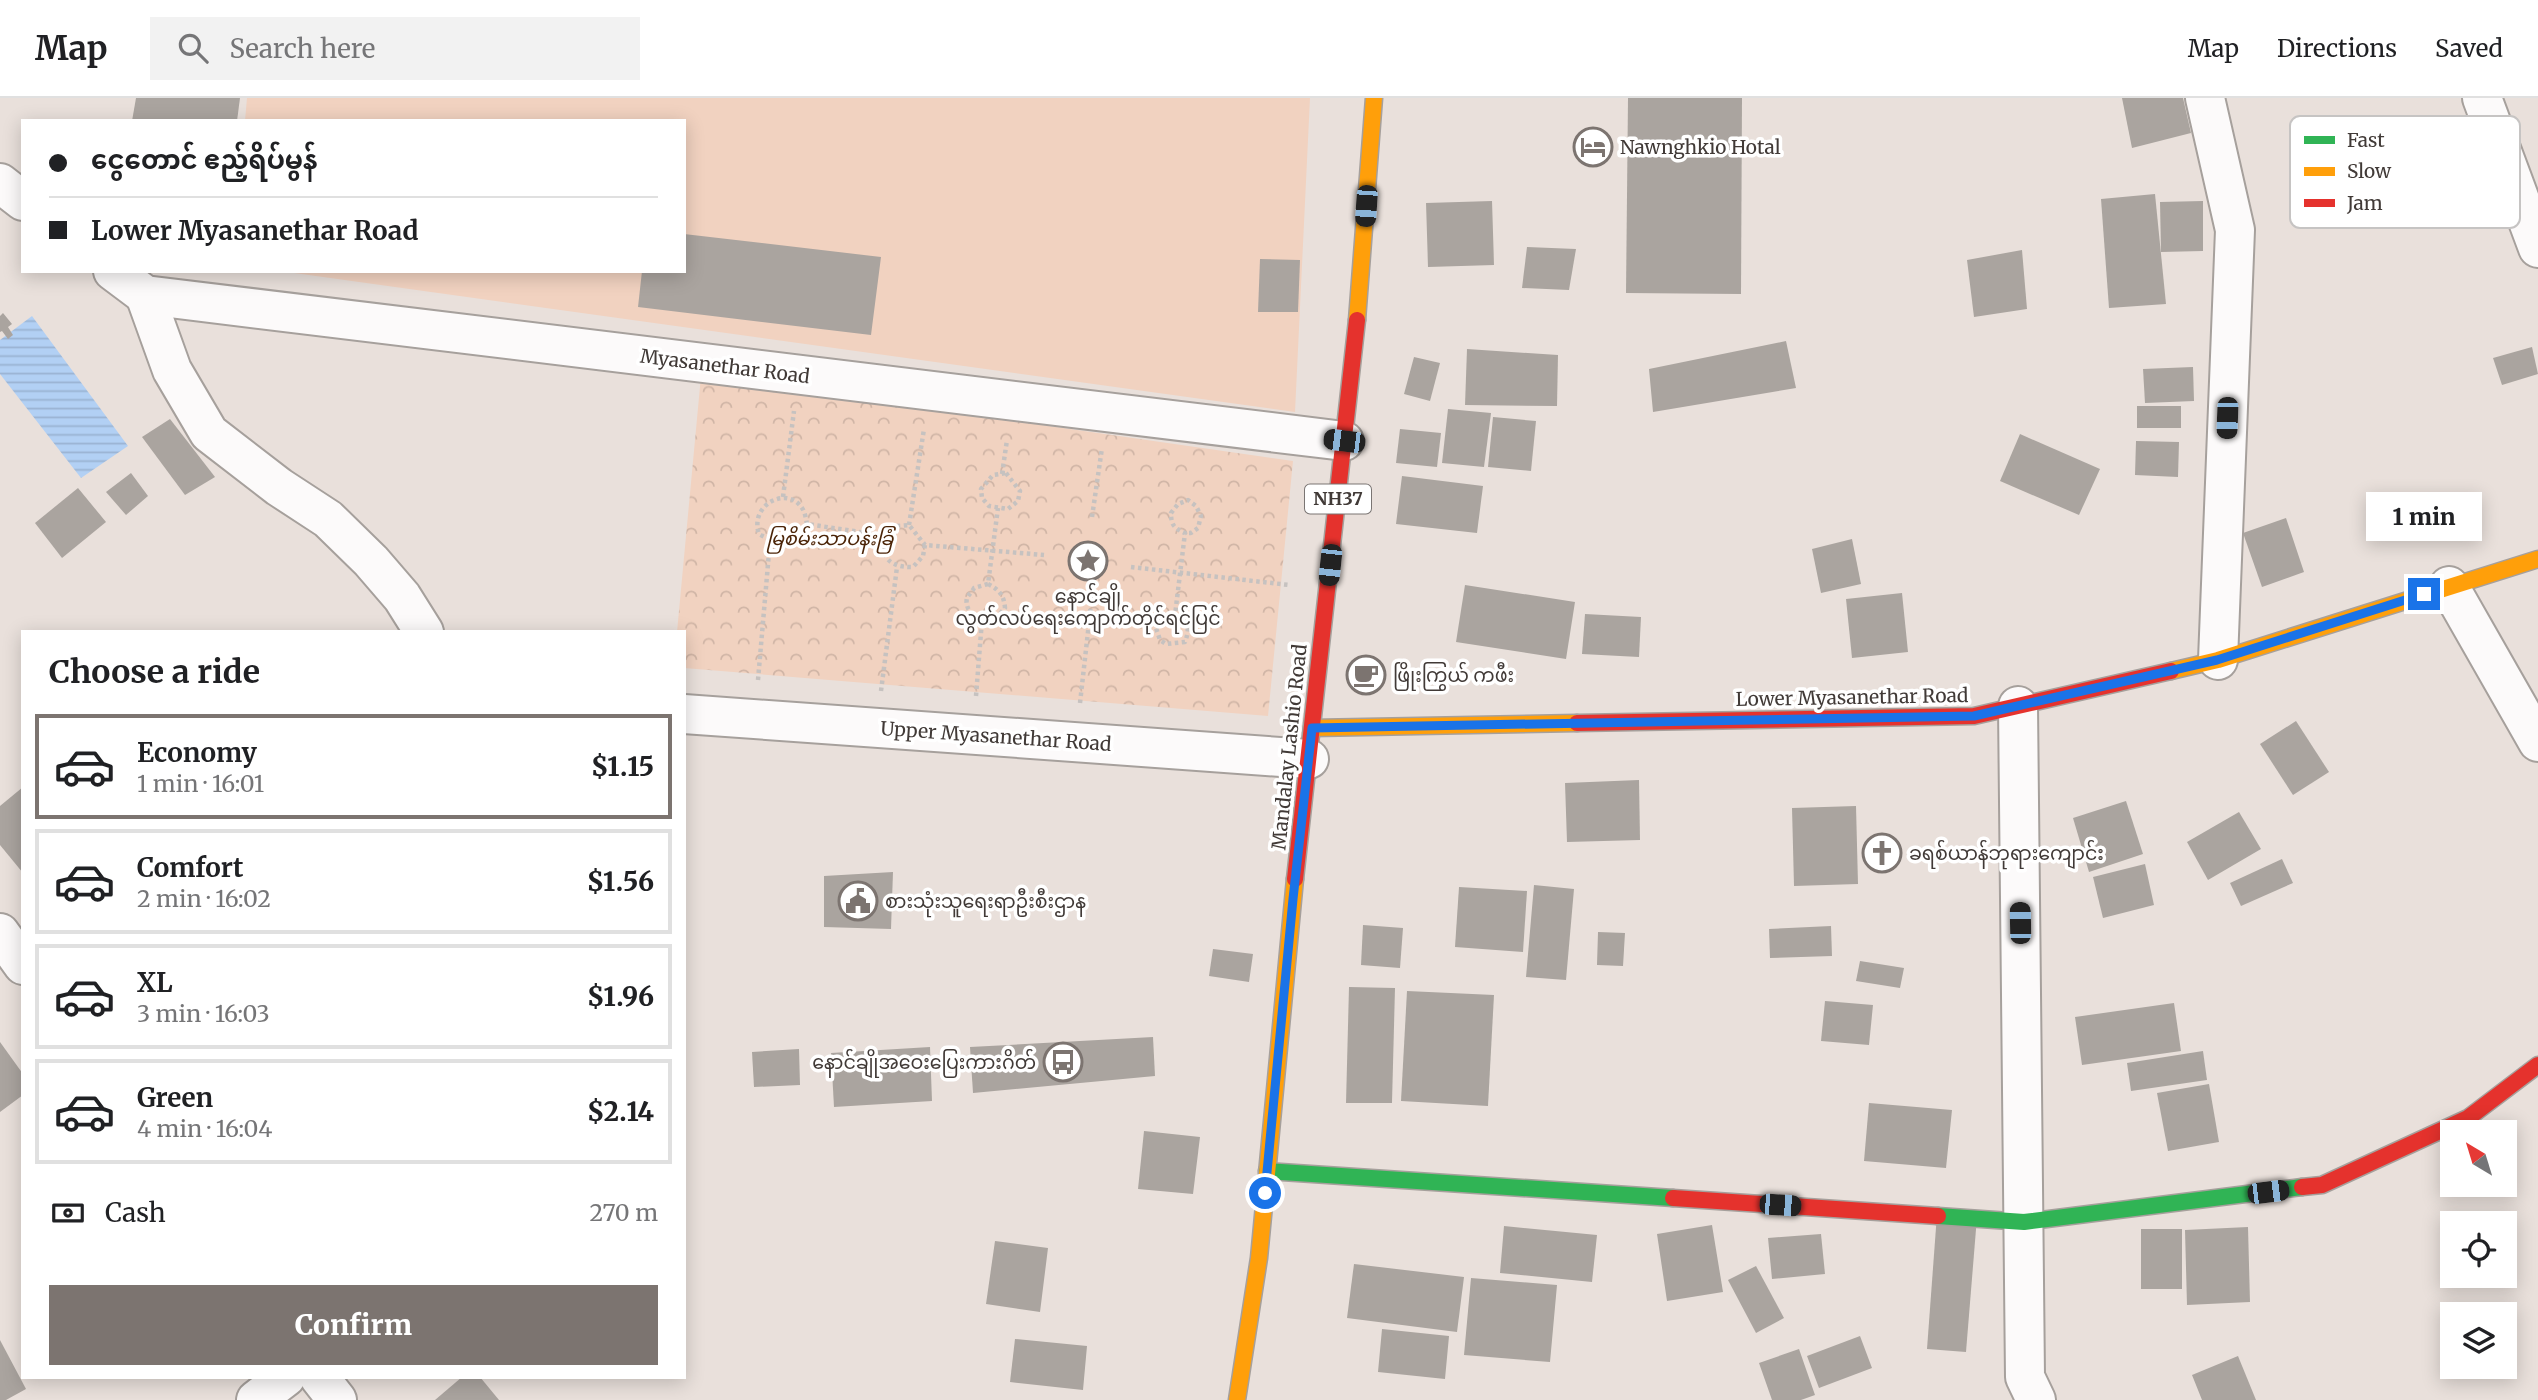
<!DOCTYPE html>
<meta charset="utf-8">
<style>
:root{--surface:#fff;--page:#f2f2f2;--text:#202124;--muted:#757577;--line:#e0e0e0;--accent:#7c7470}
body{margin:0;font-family:Merriweather,"Noto Sans Myanmar",serif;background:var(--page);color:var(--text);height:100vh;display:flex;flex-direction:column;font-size:26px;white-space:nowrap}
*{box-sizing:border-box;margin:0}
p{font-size:23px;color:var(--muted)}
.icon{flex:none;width:38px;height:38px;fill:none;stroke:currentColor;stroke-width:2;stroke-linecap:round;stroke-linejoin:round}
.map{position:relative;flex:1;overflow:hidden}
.drawer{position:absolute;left:21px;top:532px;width:665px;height:749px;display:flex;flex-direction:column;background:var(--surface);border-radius:0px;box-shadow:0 4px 18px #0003}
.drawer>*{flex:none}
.hud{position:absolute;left:21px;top:21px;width:665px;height:154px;border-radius:0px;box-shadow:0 4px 18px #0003;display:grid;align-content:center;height:154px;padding:0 28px;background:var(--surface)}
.needle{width:46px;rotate:322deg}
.buttons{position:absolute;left:2440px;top:1022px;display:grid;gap:14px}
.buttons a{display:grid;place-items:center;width:77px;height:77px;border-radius:0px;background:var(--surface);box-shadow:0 4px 18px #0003;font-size:35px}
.end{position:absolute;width:32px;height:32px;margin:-16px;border:9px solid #1a73e8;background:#fff;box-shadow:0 0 0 4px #fff}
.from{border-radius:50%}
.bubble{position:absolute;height:49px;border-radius:0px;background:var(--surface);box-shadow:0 4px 18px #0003;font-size:23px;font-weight:800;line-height:49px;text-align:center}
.car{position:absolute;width:21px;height:42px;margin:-21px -10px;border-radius:9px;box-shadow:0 0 5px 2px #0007;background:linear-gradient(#222 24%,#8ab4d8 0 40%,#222 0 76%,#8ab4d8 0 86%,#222 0)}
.hud b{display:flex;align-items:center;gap:24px;height:66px;font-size:26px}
.hud b+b{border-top:2px solid var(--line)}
.hud i{width:18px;height:18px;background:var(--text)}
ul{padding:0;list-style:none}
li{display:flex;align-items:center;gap:21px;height:105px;margin:0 14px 10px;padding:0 14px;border:4px solid var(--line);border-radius:0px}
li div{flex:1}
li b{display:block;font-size:26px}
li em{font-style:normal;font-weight:800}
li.selected{border-color:var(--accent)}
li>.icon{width:63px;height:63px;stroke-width:1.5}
h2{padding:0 28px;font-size:32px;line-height:84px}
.pay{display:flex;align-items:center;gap:18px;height:77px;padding:0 28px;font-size:26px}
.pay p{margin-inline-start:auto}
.action{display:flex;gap:14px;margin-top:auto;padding:14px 28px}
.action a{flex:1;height:80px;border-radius:0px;background:var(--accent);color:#fff;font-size:28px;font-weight:800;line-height:80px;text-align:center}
header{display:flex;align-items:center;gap:42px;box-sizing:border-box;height:98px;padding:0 35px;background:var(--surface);border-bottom:2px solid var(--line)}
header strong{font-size:33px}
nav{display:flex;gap:38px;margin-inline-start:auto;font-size:24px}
.search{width:490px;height:63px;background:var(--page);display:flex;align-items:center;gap:18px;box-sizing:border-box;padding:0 24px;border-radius:0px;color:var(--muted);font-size:26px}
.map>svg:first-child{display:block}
.park{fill:url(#park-crowns)}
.pitch{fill:#f1d2c0}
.water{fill:url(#water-rules)}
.building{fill:#aaa49f}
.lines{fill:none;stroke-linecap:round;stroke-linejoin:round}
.street-casing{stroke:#a6a09c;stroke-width:42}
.fast-casing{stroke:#a6a09c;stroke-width:19}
.slow-casing{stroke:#a6a09c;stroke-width:19}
.jam-casing{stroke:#a6a09c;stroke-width:19}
.path{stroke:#c6c2c0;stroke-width:4.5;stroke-dasharray:3.5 3.5;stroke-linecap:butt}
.street{stroke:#fcfafa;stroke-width:38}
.fast{stroke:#30b455;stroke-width:16}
.slow{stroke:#ff9f0a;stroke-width:16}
.jam{stroke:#e5322d;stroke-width:16}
.route{stroke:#1a73e8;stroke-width:9}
.labels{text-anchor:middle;stroke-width:7;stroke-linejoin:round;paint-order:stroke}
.shield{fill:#fff;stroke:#7a7573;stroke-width:2}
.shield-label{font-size:18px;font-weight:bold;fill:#413a37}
.poi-label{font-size:19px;fill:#413a37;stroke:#fff;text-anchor:start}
.street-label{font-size:19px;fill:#413a37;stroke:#fff}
.park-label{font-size:19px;font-style:italic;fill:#4b2407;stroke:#fff}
.key{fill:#fff;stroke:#c6c4c3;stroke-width:2}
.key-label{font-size:19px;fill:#413a37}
</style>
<header>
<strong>Map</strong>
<div class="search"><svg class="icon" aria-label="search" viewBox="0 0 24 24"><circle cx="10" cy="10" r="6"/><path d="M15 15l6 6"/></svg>Search here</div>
<nav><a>Map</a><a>Directions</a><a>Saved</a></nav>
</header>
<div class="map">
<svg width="2538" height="1302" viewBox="0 0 2538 1302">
<defs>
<pattern id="park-crowns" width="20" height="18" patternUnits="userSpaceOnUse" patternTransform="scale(1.75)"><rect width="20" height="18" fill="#f1d2c0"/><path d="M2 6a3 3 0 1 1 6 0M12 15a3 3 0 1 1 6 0" fill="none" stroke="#d0b5a6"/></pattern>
<pattern id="water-rules" width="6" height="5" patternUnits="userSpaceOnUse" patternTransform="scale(1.75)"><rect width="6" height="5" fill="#b2d0f4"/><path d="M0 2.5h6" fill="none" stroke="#9ab3d2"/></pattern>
</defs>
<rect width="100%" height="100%" fill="#e9e0db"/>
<path class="park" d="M701,278l592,85 -25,255 -584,-48v-36h-7z"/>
<path class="pitch" d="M247,0h1063l-15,314 -1015,-141h404v-150h-439z"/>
<path class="water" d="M32,218l96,130 -47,32 -81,-104v-34z"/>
<g class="building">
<path d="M136,0h104l-3,23h-105z"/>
<path d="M1628,0h114l-1,196 -115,-1z"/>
<path d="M2122,0h61l8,35 -59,15z"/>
<path d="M2155,96l11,110 -57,4 -8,-109z"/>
<path d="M1492,103l2,64 -66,2 -2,-64z"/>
<path d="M2203,103v50l-42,1 -1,-50z"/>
<path d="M684,136l197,23 -10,78 -233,-28 4,-36h42z"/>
<path d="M1527,149l49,2 -7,41 -47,-2z"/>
<path d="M2022,152l5,59 -53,8 -7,-57z"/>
<path d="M1260,161l40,1 -2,52h-40z"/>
<path d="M3,215l9,11 -4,3 5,8 -5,4 -6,-8 -2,1v-16z"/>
<path d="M1786,243l10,47 -143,24 -4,-43z"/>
<path d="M2532,249l6,27 -36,11 -9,-27z"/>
<path d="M1467,251l91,6 -1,51 -92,-1z"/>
<path d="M1414,259l26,6 -10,38 -26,-7z"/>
<path d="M2193,269l1,34 -49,2 -2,-34z"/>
<rect x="2137" y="308" width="44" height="22"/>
<path d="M1448,311l43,4 -7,54 -42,-4z"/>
<path d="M1493,319l43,4 -5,50 -43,-4z"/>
<path d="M170,321l45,58 -30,18 -43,-58z"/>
<path d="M1400,331l41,4 -4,34 -41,-4z"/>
<path d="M2020,336l80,35 -21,46 -79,-34z"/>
<path d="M2136,343l43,1 -1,35 -43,-2z"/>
<path d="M131,375l17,23 -22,19 -20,-23z"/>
<path d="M1402,378l81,10 -6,47 -81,-9z"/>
<path d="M78,390l28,34 -44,36 -27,-35z"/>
<path d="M2286,420l18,54 -42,15 -19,-54z"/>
<path d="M1852,441l9,45 -40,9 -9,-44z"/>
<path d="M1465,487l110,17 -9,57 -110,-17z"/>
<path d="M1902,495l6,59 -56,6 -6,-59z"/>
<path d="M1585,516l56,3 -2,40 -57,-3z"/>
<path d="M2296,623l33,51 -36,23 -33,-51z"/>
<path d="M1639,682l1,60 -73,2 -2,-59z"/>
<path d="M23,689v86l-23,-28v-39z"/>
<path d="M2126,703l17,53 -54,18 -16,-54z"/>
<path d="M1856,708l2,78 -64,2 -2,-78z"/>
<path d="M2239,714l22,37 -53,31 -21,-38z"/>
<path d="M2282,761l11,24 -52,23 -11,-23z"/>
<path d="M2145,766l9,41 -51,13 -10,-41z"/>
<path d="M893,774l-2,57 -67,-2v-51z"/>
<path d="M1534,787l40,4 -8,91 -40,-3z"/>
<path d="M1459,789l68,4 -4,61 -68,-5z"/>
<path d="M1363,827l40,3 -3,40 -39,-3z"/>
<path d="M1831,828l1,30 -62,2 -1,-29z"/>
<path d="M1598,834l27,1 -2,33 -26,-1z"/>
<path d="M1213,851l40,5 -4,28 -40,-6z"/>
<path d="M1860,863l44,7 -4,20 -44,-7z"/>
<path d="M1349,889l46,1 -3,115h-46z"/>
<path d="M1407,893l87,4 -6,111 -87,-5z"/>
<path d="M1825,903l48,4 -4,40 -48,-4z"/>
<path d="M2174,905l7,48 -99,14 -7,-48z"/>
<path d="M1153,939l2,39 -182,17 -3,-46z"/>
<path d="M0,944l23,32v21l-23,17z"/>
<path d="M930,949l2,54 -98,6 -3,-54z"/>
<path d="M799,951l1,36 -46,2 -2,-35z"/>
<path d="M2203,953l4,29 -76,11 -4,-28z"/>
<path d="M2209,986l10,58 -51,9 -11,-58z"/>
<path d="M1869,1005l83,7 -6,58 -82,-7z"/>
<path d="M1144,1033l56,6 -7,57 -55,-5z"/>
<path d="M1937,1116l40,3 -11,135 -39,-3z"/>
<path d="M1712,1127l11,67 -56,9 -10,-67z"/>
<path d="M1504,1128l93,9 -5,47 -92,-9z"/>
<path d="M2248,1129l2,75 -63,3 -2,-75z"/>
<rect x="2141" y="1131" width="41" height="60"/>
<path d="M1821,1136l4,40 -53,5 -4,-41z"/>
<path d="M995,1143l53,7 -8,64 -54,-8z"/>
<path d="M1354,1166l110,13 -7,55 -110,-14z"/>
<path d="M1756,1168l28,52 -28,15 -28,-53z"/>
<path d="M1471,1180l86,7 -7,77 -86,-7z"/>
<path d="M1382,1231l67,7 -4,43 -67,-7z"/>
<path d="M1860,1238l12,32 -53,20 -12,-32z"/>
<path d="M1015,1241l72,7 -4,44 -73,-8z"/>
<path d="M0,1242l26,49 -20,11h-6z"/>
<path d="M1799,1251l16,46 -14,5h-29l-13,-37z"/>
<path d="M2238,1258l18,44h-54l-10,-25z"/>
<path d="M462,1279h18l19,23h-64z"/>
</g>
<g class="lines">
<defs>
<g id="street">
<path d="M2205,0l30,132 -17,430"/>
<path d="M2482,0l56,150"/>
<path d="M0,85l23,18"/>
<path d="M113,173l32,24 1199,146"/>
<path d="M145,197l27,75 37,63 70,54 49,32 43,42 31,36 22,35"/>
<path d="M2449,488l89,156"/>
<path d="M2018,608l7,671 11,23"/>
<path d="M684,616l625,45"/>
<path d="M0,835l23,32"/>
<path d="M319,1279l18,23"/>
<path d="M256,1302l30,-23"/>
</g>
<g id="fast">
<path d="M1267,1073l406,27"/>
<path d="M1938,1118l86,6 278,-35"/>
</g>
<g id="slow">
<path d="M1357,222l17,-222"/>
<path d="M2171,573l47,-11 320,-101"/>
<path d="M1312,630l265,-5"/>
<path d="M1237,1302l22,-142 36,-379"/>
</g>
<g id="jam">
<path d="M1577,625l397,-7 197,-45"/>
<path d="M1295,781l62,-559"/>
<path d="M2302,1089l20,-2 146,-67 70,-53"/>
<path d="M1673,1100l265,18"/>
</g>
</defs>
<use href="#street" class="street-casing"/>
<use href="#fast" class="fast-casing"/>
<use href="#slow" class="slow-casing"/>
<use href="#jam" class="jam-casing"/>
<g class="path">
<path d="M1006,375l14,18 -2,10 -10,8 -19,-3 -7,-8 -1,-9 12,-14z"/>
<path d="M1002,376l5,-34"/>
<path d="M783,399l11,-86"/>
<path d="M1092,419l10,-69"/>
<path d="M807,426c-18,14 -26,23 -48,10 -10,-29 28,-49 43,-26 3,4 4,11 5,16l79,12"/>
<path d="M909,427l15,-96"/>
<path d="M925,447l-2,11 -10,11c-32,1 -36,-20 -17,-41l13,-1 16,20 119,10"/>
<path d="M1131,469l158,18"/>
<path d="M988,486l-14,4c-2,4 -5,6 -7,10 -3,11 9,24 20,23 8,0 13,-8 18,-13 -1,-12 -5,-18 -17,-24l10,-76"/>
<path d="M1175,517h-10l-10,10 5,15 6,4 19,-2c4,-11 4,-16 -3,-26l-7,-1 10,-82c-11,-5 -14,-8 -14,-20l7,-9 10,-4 8,6 5,10 -3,12 -7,5h-6"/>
<path d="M758,582l12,-139"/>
<path d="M881,593l16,-124"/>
<path d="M976,598l6,-76"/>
<path d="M1080,605l12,-107"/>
</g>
<use href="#street" class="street"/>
<use href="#fast" class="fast"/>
<use href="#slow" class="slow"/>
<use href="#jam" class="jam"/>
</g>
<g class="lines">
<path class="route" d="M1265,1095l28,-294 19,-171 662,-12 243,-56 207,-66"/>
</g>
<defs>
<symbol id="hotel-ring" viewBox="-11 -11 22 22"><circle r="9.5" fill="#fff" stroke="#7c7470" stroke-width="1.5"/><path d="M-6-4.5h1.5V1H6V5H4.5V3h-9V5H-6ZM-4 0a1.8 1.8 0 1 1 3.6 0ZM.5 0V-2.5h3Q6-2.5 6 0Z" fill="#7c7470"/></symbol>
<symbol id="sight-ring" viewBox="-11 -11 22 22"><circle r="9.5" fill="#fff" stroke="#7c7470" stroke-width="1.5"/><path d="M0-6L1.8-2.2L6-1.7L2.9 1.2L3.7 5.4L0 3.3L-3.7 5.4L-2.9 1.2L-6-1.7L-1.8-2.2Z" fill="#7c7470"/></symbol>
<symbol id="cafe-ring" viewBox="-11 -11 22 22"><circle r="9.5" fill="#fff" stroke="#7c7470" stroke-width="1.5"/><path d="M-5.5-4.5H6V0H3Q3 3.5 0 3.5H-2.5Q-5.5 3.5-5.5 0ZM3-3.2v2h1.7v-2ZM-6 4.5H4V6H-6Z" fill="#7c7470"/></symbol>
<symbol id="church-ring" viewBox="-11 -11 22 22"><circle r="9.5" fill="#fff" stroke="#7c7470" stroke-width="1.5"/><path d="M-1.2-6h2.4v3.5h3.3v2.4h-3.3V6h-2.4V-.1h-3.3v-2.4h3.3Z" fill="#7c7470"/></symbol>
<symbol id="civic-ring" viewBox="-11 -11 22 22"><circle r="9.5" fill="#fff" stroke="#7c7470" stroke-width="1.5"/><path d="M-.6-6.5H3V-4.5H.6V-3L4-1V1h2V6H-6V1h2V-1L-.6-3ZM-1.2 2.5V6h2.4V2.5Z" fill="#7c7470"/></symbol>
<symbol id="bus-ring" viewBox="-11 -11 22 22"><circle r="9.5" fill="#fff" stroke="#7c7470" stroke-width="1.5"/><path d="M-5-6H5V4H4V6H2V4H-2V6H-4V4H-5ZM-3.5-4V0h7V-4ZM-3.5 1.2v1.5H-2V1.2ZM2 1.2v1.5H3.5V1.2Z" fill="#7c7470"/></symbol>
</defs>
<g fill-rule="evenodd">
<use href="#hotel-ring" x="1571" y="27" width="44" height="44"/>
<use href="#sight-ring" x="1066" y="441" width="44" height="44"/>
<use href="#cafe-ring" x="1344" y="555" width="44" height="44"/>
<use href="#church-ring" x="1860" y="733" width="44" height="44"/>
<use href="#civic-ring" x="836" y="781" width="44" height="44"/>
<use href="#bus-ring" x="1041" y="942" width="44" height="44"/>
</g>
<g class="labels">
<rect class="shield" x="1305" y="386.5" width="66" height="29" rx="5"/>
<g class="shield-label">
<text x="1338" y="407">NH37</text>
</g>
<g class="poi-label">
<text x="1620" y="56">Nawnghkio Hotal</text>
<text x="1088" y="505" text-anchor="middle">နောင်ချို<tspan x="1088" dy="22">လွတ်လပ်ရေးကျောက်တိုင်ရင်ပြင်</tspan></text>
<text x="1393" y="584">ဖြိုးကြွယ် ကဖီး</text>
<text x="1909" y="762">ခရစ်ယာန်ဘုရားကျောင်း</text>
<text x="885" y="810">စားသုံးသူရေးရာဦးစီးဌာန</text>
<text x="1036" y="971" text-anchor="end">နောင်ချိုအဝေးပြေးကားဂိတ်</text>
</g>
<g class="street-label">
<text transform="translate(725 268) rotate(7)" y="7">Myasanethar Road</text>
<text transform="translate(1852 599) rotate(-1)" y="7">Lower Myasanethar Road</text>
<text transform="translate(996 638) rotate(4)" y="7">Upper Myasanethar Road</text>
<text transform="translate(1289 649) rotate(-84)" y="7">Mandalay Lashio Road</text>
</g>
<g class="park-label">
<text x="830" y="447">မြစိမ်းသာပန်းခြံ</text>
</g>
</g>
<rect x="2290" y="18" width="230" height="112" rx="10" class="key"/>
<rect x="2304" y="38" width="31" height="8" fill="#30b455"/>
<rect x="2304" y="69" width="31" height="9" fill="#ff9f0a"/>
<rect x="2304" y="101" width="31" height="8" fill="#e5322d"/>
<g class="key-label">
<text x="2347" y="49">Fast</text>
<text x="2347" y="80">Slow</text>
<text x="2347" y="112">Jam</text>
</g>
</svg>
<div class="buttons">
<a><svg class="needle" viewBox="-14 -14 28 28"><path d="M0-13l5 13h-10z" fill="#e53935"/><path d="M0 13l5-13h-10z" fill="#757577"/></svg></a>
<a><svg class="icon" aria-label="locate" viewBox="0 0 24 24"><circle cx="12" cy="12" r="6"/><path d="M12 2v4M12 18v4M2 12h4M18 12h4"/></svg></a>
<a><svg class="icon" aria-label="layers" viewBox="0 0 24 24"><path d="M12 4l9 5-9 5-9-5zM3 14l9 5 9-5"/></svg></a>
</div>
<i class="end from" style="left:1265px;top:1095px"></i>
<i class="end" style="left:2424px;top:496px"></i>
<div class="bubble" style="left:2366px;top:394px;width:116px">1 min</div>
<i class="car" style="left:1366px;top:108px;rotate:184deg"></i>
<i class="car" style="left:2227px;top:320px;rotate:182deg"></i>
<i class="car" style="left:1344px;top:343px;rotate:277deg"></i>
<i class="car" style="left:1330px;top:467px;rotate:186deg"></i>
<i class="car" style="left:2020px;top:825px;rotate:359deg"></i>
<i class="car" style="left:2268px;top:1094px;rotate:83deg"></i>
<i class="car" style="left:1780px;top:1107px;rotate:94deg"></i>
<div class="hud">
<b><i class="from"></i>ငွေတောင် ဧည့်ရိပ်မွန်</b>
<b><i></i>Lower Myasanethar Road</b>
</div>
<section class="drawer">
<h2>Choose a ride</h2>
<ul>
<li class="selected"><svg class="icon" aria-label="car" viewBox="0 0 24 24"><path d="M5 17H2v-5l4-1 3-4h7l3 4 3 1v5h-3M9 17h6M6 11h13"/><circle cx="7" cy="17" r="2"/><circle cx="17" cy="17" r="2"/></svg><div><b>Economy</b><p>1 min · 16:01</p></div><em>$1.15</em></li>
<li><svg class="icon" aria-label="car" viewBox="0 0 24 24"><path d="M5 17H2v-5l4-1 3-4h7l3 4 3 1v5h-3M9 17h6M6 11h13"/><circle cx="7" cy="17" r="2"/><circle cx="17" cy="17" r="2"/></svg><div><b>Comfort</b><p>2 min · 16:02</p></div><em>$1.56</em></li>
<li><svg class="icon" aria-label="car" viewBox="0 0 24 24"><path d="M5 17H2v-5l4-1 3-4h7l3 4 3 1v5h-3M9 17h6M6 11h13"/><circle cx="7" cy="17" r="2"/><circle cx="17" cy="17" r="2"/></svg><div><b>XL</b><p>3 min · 16:03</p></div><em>$1.96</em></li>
<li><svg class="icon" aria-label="car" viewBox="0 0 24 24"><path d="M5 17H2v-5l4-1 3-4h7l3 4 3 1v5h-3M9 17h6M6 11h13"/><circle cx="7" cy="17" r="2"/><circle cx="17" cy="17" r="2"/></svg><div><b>Green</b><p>4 min · 16:04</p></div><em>$2.14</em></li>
</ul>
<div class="pay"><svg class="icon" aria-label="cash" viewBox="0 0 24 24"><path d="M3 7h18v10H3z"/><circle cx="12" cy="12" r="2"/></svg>Cash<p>270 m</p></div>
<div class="action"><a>Confirm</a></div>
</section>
</div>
